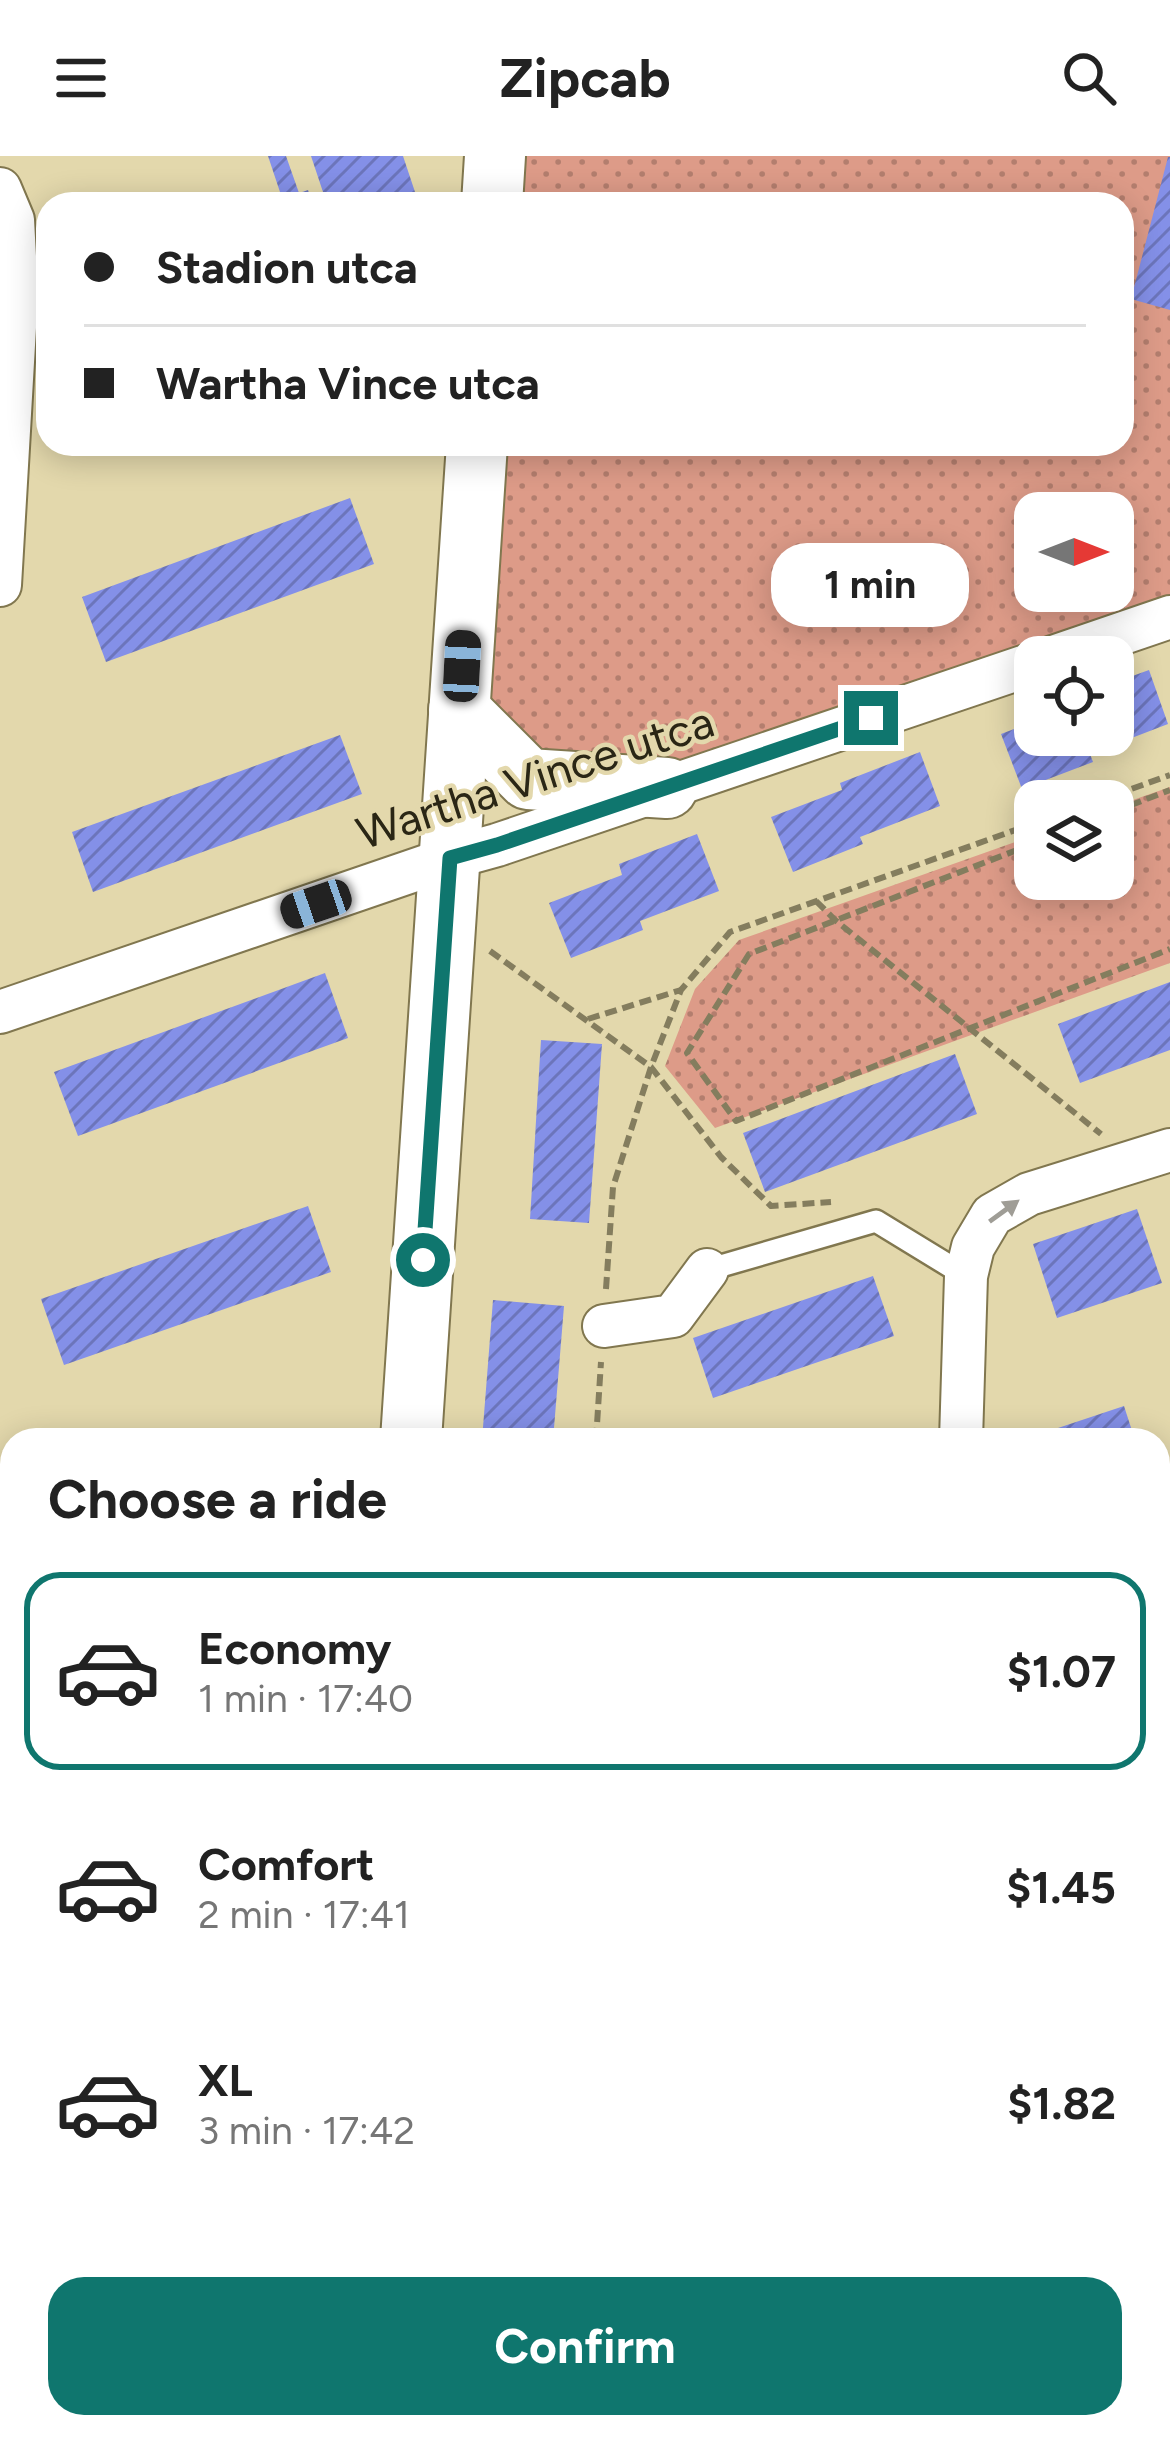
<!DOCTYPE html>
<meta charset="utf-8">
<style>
:root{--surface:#fff;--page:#f2f2f2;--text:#222;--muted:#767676;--line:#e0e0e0;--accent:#0f766e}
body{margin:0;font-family:Figtree,sans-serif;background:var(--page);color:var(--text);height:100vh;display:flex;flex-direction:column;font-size:45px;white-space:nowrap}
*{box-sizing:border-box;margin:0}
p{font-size:39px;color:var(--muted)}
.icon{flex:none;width:66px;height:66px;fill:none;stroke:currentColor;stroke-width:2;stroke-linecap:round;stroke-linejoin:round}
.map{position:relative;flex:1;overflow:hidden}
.panel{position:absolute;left:0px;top:1272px;width:1170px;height:1011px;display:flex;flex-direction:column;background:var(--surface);border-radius:36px 36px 0 0;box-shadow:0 6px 30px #0003}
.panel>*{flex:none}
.banner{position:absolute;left:36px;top:36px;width:1098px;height:264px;border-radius:36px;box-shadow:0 6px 30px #0003;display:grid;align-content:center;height:264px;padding:0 48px;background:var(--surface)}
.needle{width:78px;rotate:90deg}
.buttons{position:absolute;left:1014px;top:336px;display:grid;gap:24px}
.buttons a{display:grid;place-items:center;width:120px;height:120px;border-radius:24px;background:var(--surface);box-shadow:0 6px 30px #0003;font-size:60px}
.end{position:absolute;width:54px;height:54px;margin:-27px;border:15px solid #0f766e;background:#fff;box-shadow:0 0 0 6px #fff}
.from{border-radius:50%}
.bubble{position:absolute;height:84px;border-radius:36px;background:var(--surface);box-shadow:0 6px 30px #0003;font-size:39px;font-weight:700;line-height:84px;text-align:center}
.car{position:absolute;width:36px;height:72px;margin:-36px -18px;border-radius:15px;box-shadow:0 0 9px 3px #0007;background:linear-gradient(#222 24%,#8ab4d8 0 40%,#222 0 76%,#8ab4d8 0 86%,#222 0)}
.banner b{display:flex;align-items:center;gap:42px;height:114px;font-size:45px}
.banner b+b{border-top:3px solid var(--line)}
.banner i{width:30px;height:30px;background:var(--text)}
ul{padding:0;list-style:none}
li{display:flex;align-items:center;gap:36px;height:198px;margin:0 24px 18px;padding:0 24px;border:6px solid transparent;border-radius:36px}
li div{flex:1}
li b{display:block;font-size:45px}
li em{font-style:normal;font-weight:700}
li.current{border-color:var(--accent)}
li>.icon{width:108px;height:108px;stroke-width:1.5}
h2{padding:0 48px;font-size:54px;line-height:144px}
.cta{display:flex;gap:24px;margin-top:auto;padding:24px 48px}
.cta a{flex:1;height:138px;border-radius:36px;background:var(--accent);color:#fff;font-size:48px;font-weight:700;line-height:138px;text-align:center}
header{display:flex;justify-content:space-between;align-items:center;height:156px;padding:0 48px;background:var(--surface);font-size:54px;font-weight:700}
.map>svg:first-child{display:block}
.park{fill:url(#park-dots);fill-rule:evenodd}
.building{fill:url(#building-hatch)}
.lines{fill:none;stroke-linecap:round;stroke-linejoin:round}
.lane-casing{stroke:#81774f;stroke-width:26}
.street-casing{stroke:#81774f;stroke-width:46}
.secondary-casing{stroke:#81774f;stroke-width:64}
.path{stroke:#847d5e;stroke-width:6;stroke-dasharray:12 6;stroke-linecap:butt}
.lane{stroke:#fff;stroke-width:21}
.street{stroke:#fff;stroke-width:42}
.secondary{stroke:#fff;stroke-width:60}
.oneway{fill:#9f9d96}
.route{stroke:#0f766e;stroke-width:15}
.labels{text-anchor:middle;stroke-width:9;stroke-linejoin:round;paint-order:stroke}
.street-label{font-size:45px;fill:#2a2615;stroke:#e3d8ac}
</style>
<header><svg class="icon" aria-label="menu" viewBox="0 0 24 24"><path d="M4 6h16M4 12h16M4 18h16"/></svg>Zipcab<svg class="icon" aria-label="search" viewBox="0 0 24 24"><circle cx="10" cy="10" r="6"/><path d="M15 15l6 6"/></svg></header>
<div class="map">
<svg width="1170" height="2282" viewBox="0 0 1170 2282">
<defs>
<pattern id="park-dots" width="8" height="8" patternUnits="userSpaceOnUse" patternTransform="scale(3)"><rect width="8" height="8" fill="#dd9b88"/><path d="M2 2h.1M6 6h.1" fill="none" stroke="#b37e6e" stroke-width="1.8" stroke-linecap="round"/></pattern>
<pattern id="building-hatch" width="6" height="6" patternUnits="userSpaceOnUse" patternTransform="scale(3)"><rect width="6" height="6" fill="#8490e8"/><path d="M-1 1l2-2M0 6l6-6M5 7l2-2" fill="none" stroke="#6c75bb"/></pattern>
</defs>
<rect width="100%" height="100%" fill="#e3d8ac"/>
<g class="park">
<path d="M495,0h675v461l-503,171 -139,-9 -69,-69 18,-266h645v-240h-630zM1035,357h78v78h-78z"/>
<path d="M1170,631v176l-455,165 -50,-62 30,-77 44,-49 296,-105v44h78v-72z"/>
<path d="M1170,1890v189l-12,-2v-183z"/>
<path d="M238,2271h165l3,11h-160z"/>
</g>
<g class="building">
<path d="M268,0h18l13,37 9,-3 5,14h-29z"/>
<path d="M311,0h92l16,48h-92z"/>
<path d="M1168,1h2v153l-39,-11z"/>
<path d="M350,342l24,66 -268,98 -24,-65z"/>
<path d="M1149,514l19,54 -78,30 3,8 -71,27 -21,-55 34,-13v14h78v-52z"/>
<path d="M340,579l22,59 -269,98 -21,-60z"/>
<path d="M920,596l20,54 -80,31 3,7 -70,28 -22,-55 71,-27 -2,-7z"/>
<path d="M697,678l22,57 -79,30 3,9 -72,28 -22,-55 73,-28 -3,-11z"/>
<path d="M325,817l23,65 -270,98 -24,-64z"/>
<path d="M1170,826v68l-90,33 -22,-59z"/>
<path d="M541,884l61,4 -13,179 -59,-4z"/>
<path d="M955,898l22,60 -212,78 -22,-59z"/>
<path d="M308,1050l23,66 -267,93 -23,-66z"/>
<path d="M1137,1053l25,74 -105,35 -24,-74z"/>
<path d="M873,1120l21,60 -181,62 -20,-60z"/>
<path d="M493,1144l71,6 -11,134h-71z"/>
<path d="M1124,1250l11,34h-110v-1z"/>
<path d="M1170,1814v64l-12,5v-65z"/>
<path d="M12,1840v59l-12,-29v-26z"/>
<path d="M0,2074l12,24v99l-12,6z"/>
<path d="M1163,2178l7,23v45l-12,4v-70z"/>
<path d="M102,2271h15l5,11h-42z"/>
<path d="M543,2271h62l4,11h-66l-3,-10z"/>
<path d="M901,2271h190v1l-31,10h-156z"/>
</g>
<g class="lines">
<defs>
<path id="lane" d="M707,1114l169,-49 90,55"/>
<g id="street">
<path d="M0,33l13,31 4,73 -17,292"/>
<path d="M1053,501l117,-40"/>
<path d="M0,856l450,-154 47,-13 538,-182"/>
<path d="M604,1170l69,-10 34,-46"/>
<path d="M961,1284l5,-164 7,-29 19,-32 37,-21 141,-44"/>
<path d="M1158,1785l12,-4"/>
<path d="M0,1962l12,19"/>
<path d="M1158,2093l12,2"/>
<path d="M210,2271l8,11"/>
<path d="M0,2274l12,-6"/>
</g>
<g id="secondary">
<path d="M492,48l3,-48"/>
<path d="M459,554l69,69 139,9"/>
<path d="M411,1284l66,-996"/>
<path d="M441,2271l2,11"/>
</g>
</defs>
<use href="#lane" class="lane-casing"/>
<use href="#street" class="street-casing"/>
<use href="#secondary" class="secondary-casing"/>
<g class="path">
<path d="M1098,645l72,-26"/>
<path d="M1113,656l57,-22"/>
<path d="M1035,687l-286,111 -62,99 49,68 434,-172"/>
<path d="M816,745l19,19 266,214"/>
<path d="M490,795l161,116 70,90 50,49 60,-4"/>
<path d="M588,863l93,-29"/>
<path d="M606,1133l7,-102 38,-120 30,-77 49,-58 305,-109"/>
<path d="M596,1284l5,-78"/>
<path d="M859,2271l5,11"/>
</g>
<use href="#lane" class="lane"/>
<use href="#street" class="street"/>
<use href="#secondary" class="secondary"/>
</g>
<defs><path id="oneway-solid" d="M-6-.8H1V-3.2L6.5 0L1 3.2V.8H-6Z" transform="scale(3)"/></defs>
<use class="oneway" href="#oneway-solid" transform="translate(1004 1055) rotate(-36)"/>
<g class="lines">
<path class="route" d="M423,1104l27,-402 47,-13 374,-127"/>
</g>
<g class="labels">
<g class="street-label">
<text transform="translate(535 621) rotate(-18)" y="16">Wartha Vince utca</text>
</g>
</g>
</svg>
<div class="buttons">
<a><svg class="needle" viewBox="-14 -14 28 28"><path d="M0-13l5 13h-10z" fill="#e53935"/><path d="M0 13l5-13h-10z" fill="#767676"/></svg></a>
<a><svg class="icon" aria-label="locate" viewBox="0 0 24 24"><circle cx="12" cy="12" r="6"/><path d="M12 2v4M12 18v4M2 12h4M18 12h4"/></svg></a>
<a><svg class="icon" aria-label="layers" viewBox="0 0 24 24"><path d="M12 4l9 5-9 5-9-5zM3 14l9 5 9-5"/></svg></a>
</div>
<i class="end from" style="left:423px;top:1104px"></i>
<i class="end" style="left:871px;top:562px"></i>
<div class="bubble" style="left:771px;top:387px;width:198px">1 min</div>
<i class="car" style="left:462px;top:510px;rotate:3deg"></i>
<i class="car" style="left:316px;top:748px;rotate:251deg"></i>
<div class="banner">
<b><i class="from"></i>Stadion utca</b>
<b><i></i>Wartha Vince utca</b>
</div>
<section class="panel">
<h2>Choose a ride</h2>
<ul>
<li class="current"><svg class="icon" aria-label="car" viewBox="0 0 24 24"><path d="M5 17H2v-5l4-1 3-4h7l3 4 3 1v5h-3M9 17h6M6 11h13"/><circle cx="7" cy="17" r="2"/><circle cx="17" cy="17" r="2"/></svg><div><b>Economy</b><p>1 min · 17:40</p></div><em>$1.07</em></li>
<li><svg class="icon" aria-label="car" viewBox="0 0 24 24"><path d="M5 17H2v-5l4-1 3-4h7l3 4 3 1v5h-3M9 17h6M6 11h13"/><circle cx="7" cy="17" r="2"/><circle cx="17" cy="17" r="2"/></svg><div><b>Comfort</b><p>2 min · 17:41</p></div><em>$1.45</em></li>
<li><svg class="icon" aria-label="car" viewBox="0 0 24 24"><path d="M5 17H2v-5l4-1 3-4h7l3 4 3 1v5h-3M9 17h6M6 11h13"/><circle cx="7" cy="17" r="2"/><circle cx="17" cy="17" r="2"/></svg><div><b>XL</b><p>3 min · 17:42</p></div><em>$1.82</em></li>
</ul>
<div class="cta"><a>Confirm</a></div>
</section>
</div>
